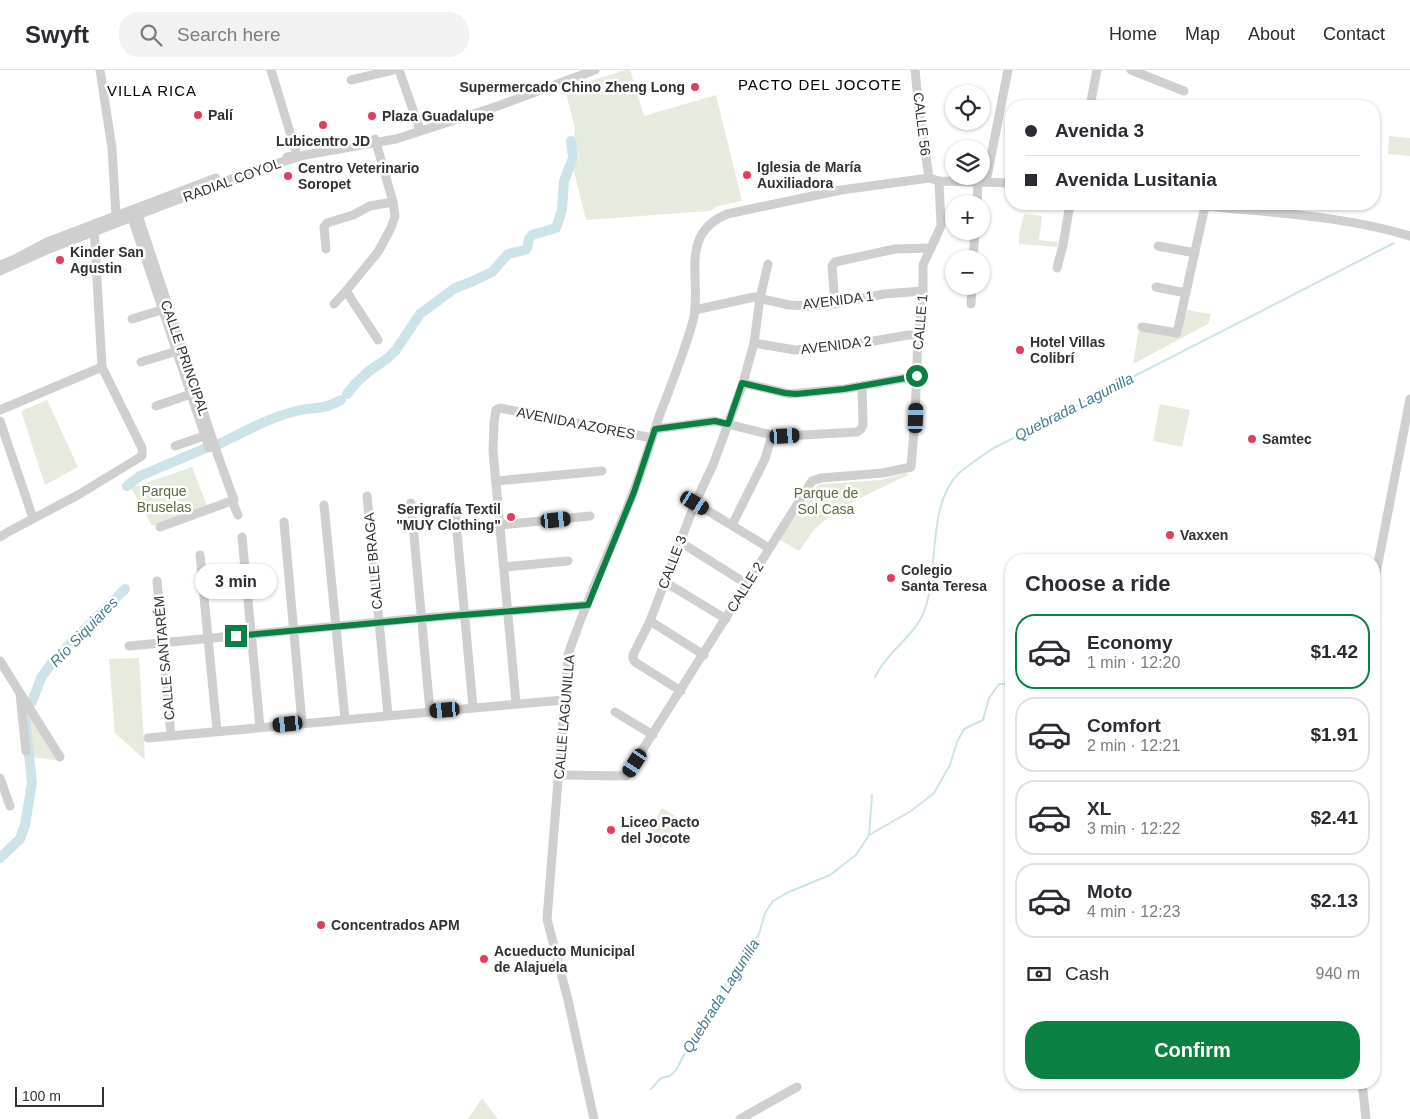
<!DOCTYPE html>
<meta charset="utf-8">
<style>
:root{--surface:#fff;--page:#f2f2f3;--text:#2b2b33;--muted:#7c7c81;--line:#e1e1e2;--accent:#0b8043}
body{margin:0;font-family:Helvetica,sans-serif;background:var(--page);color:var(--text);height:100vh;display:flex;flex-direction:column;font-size:19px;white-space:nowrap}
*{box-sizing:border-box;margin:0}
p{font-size:16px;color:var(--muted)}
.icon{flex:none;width:28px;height:28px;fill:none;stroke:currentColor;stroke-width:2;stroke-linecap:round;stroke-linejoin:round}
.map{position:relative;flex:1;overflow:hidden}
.details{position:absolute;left:1005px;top:484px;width:375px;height:535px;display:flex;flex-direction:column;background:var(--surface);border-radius:20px;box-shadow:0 1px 4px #0004}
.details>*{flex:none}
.banner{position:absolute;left:1005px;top:30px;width:375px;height:110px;border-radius:20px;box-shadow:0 1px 4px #0004;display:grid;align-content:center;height:110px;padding:0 20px;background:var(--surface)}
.fabs{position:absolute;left:945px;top:15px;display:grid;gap:10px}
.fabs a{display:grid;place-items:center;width:45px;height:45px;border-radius:50%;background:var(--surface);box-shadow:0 1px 4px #0004;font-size:25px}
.scale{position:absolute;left:15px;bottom:12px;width:89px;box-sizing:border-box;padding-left:5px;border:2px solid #323232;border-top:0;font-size:14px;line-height:18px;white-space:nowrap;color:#323232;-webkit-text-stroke:4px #fff;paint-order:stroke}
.end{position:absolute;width:22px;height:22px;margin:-11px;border:6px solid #0b8043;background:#fff;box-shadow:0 0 0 2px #fff}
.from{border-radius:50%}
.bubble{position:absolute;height:35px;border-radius:18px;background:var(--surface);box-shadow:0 1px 4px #0004;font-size:16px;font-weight:700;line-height:35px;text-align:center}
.car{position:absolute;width:15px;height:30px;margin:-15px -8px;border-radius:6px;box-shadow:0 0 4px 1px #0007;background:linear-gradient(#222 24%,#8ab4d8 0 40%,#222 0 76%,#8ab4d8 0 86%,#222 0)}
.banner b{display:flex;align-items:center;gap:18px;height:48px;font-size:19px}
.banner b+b{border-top:1px solid var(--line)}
.banner i{width:12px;height:12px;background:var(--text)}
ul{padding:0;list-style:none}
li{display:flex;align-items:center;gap:15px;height:75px;margin:0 10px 8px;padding:0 10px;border:2px solid var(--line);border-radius:20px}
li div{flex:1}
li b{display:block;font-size:19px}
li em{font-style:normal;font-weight:700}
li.selected{border-color:var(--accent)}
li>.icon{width:45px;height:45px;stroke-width:1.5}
h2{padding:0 20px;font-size:22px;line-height:60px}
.pay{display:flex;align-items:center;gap:12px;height:55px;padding:0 20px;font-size:19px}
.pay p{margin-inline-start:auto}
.button{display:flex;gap:10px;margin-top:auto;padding:10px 20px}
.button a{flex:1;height:58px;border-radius:20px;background:var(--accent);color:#fff;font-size:20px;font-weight:700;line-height:58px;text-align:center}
header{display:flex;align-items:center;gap:30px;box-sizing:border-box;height:70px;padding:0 25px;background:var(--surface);border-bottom:1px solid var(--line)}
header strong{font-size:24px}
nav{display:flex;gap:28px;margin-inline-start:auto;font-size:18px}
.search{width:350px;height:45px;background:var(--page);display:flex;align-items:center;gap:12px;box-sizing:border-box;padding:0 18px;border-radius:20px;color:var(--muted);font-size:19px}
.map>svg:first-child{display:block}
.green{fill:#e7ebde}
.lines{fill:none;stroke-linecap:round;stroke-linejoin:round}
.stream{stroke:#cce3ea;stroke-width:2}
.river{stroke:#cce3ea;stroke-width:10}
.minor{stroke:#cfcfcf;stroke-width:9}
.route{stroke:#0b8043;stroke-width:6}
.poi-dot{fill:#df3f5e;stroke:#fff;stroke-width:2}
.labels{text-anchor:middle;stroke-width:5;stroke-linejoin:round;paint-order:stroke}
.poi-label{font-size:14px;font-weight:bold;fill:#323232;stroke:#fff;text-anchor:start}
.street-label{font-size:14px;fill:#323232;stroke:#fff}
.park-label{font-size:14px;fill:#5b6d40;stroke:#fff}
.neighbourhood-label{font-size:15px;letter-spacing:1px;fill:#000;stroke:#fff}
.water-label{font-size:15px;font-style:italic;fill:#427d92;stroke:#fff}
</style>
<header>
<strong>Swyft</strong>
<div class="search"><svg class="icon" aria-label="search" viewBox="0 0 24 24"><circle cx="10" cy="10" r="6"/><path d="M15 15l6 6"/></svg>Search here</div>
<nav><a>Home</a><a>Map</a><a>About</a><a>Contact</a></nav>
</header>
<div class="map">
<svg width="1410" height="1049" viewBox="0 0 1410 1049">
<rect width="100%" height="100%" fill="#fff"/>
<g class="green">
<path d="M625,0h5l14,46 72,-21 26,106 -24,5 -8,5 -124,9 -13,-53 6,-9 -5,-20 1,-9 -10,-40z"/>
<path d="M1389,66l21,2v18l-22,-2z"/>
<path d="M1024,144l18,2 -3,24 19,2 -1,5 -38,-3v-10z"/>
<path d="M1187,240l24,4 -3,10 -75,40 6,-36 42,9z"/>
<path d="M47,330l31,67 -33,18 -24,-74z"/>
<path d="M1160,334l30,6 -8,37 -29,-6z"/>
<path d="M192,397l15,39 -55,20 -21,-38z"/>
<path d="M907,403l1,2c-30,15 -66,29 -91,52 -7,7 -12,17 -18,24l-19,-11 34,-51 6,-5 60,-4z"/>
<path d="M139,588l6,102 -30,-27 -6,-74z"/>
<path d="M29,642l31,49 -28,-4 -4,-31z"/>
<path d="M662,738l17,10 -18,30 -16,-9z"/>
<path d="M482,1028l16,21h-30z"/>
</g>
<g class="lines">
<g class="stream">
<path d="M875,607c12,-26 41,-41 50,-68 14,-40 2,-105 34,-136 9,-8 21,-15 31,-23l404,-207"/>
<path d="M869,765l42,-24 23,-18 16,-28 7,-23 7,-13 19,-9 6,-22 10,-14h12"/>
<path d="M651,1019l10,-11 9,-2 6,-6 11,-21 28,-49 44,-66 6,-21 8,-12 16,-9 41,-17 26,-20 13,-20 3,-40"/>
</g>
<g class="river">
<path d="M347,324l9,-11 13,-12 19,-13 8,-8 24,-36 35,-26 16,-6 21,-10 16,-18 17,-4 2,-2 2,-9 3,-4 24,-7 6,-18 2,-29 9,-23 -2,-17"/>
<path d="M217,375c25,-12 51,-27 79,-34 16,-4 29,-1 45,-11"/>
<path d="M127,416l13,-10 66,-28"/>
<path d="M32,632l9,-24 13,-18 71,-71"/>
<path d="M0,788l20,-19 5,-14 7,-42 -6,-57 1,-13"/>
</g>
<g class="minor">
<path d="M100,0l12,78 4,68"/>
<path d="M271,0l25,82 -2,4 -7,1"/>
<path d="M399,0l20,57"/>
<path d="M915,0l4,39 10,69"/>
<path d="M1131,0l53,21"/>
<path d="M351,10l42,-10"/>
<path d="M1090,36l7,-36"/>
<path d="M986,112l22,-112"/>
<path d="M977,134l1,-22"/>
<path d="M1189,134c75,9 148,10 221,32"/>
<path d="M134,145l-2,3 77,230"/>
<path d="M138,145l79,238 17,47 -74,27"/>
<path d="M1158,176l37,7"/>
<path d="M326,179l-2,-22 3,-4 26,-8 17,-9 23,-4"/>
<path d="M973,189l2,-28"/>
<path d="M0,195l13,-5 34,-18 169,-64"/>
<path d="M1057,198l6,-23 7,-41"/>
<path d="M0,201l49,-22 206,-79 50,-15 91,-16 99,-32 100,-37"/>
<path d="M1156,217l30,6"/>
<path d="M346,221l32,-39 13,-24 4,-12 -2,-14 -18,-63"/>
<path d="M334,234l12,-13 32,49"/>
<path d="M835,234l-3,-38 3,-4 60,-13 36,-1"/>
<path d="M971,234l1,-18"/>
<path d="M695,240l59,-13 35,8 21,1 25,-2 49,-10 39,-3"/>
<path d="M132,249l36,-11"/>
<path d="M1142,257l35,6 28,-127"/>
<path d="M754,273l41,7 50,-4 63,-11h10"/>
<path d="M141,292l40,-12"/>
<path d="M743,313l47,11 54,-5 73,-13"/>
<path d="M156,336l38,-13"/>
<path d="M0,340l102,-43"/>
<path d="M0,351l33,97"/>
<path d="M655,359l60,-8 57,14 13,1 72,-4 4,-3 2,-4 -1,-39"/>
<path d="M175,376l35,-12"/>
<path d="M496,411l106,-10"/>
<path d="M367,426l21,219"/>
<path d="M232,431l6,14"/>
<path d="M411,433l19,208"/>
<path d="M695,433l74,45"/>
<path d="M324,435l21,214"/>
<path d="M455,440l18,197"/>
<path d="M284,452l18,201"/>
<path d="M500,455l90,-9"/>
<path d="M732,455l33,-66 7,-24"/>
<path d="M0,467l8,-5 70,-37 64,-39v-8l-40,-81 -8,-140"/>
<path d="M242,467l18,190"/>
<path d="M680,472l67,42"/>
<path d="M200,485l17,176"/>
<path d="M504,497l64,-6"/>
<path d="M157,511l14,155"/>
<path d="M665,512l61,37"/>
<path d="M1374,514l36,-185"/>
<path d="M650,551l54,34"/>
<path d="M129,576l293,-28 165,-13"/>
<path d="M0,591l60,96"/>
<path d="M681,621l-46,-29 -2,-3v-4l17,-34 45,-118 18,-38 30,-82 11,-40 6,-45 8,-34"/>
<path d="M20,624l6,57"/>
<path d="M516,633l-23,-252 1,-28 2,-13 4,-2 152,30"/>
<path d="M615,642l38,23"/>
<path d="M148,668l415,-38"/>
<path d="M559,705l67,1 186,-295 9,-3 62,-5 28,-6 4,-49 3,-83 5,-34v-36l18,-39 -2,-45"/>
<path d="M0,708l10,28"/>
<path d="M1362,1012l4,37"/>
<path d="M594,1049l-26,-119 -21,-81 21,-264c18,-55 44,-108 65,-162 10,-26 18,-53 27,-79 12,-31 24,-61 33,-93 10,-40 -16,-86 34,-107l114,-24 88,-12 10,3 72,2"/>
<path d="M740,1049l57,-32"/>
</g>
</g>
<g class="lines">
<path class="route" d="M236,566l214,-20 138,-11 46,-113 21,-63 60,-8 13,3 14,-41 43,10 11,1 48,-5 73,-13"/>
</g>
<g class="poi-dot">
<circle cx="695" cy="17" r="5"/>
<circle cx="198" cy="45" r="5"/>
<circle cx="372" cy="46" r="5"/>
<circle cx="323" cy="55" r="5"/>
<circle cx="747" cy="105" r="5"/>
<circle cx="288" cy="106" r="5"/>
<circle cx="60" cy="190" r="5"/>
<circle cx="1020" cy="280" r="5"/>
<circle cx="1252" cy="369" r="5"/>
<circle cx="511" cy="447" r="5"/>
<circle cx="1170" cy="465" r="5"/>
<circle cx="891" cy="508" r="5"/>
<circle cx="611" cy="760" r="5"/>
<circle cx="321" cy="855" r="5"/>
<circle cx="484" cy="889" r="5"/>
</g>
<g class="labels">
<g class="poi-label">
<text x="685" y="22" text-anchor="end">Supermercado Chino Zheng Long</text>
<text x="208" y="50">Palí</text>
<text x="382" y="51">Plaza Guadalupe</text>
<text x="323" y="76" text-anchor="middle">Lubicentro JD</text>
<text x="757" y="102">Iglesia de María<tspan x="757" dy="16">Auxiliadora</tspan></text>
<text x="298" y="103">Centro Veterinario<tspan x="298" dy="16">Soropet</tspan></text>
<text x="70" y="187">Kinder San<tspan x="70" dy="16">Agustin</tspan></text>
<text x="1030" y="277">Hotel Villas<tspan x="1030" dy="16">Colibrí</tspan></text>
<text x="1262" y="374">Samtec</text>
<text x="501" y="444" text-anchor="end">Serigrafía Textil<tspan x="501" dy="16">"MUY Clothing"</tspan></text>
<text x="1180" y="470">Vaxxen</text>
<text x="901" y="505">Colegio<tspan x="901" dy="16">Santa Teresa</tspan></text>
<text x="621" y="757">Liceo Pacto<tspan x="621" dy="16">del Jocote</tspan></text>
<text x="331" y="860">Concentrados APM</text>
<text x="494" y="886">Acueducto Municipal<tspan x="494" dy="16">de Alajuela</tspan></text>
</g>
<g class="street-label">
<text transform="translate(922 54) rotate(83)" y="5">CALLE 56</text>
<text transform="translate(232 110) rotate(-20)" y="5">RADIAL COYOL</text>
<text transform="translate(838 230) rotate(-7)" y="5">AVENIDA 1</text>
<text transform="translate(920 252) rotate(-85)" y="5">CALLE 1</text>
<text transform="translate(836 275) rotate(-7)" y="5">AVENIDA 2</text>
<text transform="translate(185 288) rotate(71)" y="5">CALLE PRINCIPAL</text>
<text transform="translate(576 353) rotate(11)" y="5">AVENIDA AZORES</text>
<text transform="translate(373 491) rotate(-95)" y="5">CALLE BRAGA</text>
<text transform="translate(672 492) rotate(-69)" y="5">CALLE 3</text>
<text transform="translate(745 517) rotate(-58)" y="5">CALLE 2</text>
<text transform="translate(164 588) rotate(-95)" y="5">CALLE SANTARÉM</text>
<text transform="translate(564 647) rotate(-85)" y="5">CALLE LAGUNILLA</text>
</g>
<g class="park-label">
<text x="164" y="426">Parque<tspan x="164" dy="16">Bruselas</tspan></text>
<text x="826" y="428">Parque de<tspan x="826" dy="16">Sol Casa</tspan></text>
</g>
<g class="neighbourhood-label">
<text x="820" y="20">PACTO DEL JOCOTE</text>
<text x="152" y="26">VILLA RICA</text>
</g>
<g class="water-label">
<text transform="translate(1074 337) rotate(-27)" y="5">Quebrada Lagunilla</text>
<text transform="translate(84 562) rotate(-46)" y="5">Río Siquiares</text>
<text transform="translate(721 926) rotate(-58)" y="5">Quebrada Lagunilla</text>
</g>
</g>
</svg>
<div class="fabs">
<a><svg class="icon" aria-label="locate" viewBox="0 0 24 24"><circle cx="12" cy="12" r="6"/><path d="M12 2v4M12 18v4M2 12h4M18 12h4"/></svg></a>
<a><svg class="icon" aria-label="layers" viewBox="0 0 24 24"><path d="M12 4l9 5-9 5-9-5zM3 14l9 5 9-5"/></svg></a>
<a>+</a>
<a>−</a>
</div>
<div class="scale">100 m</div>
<i class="end from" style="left:917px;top:306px"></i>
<i class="end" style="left:236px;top:566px"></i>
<div class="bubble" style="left:195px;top:494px;width:82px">3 min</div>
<i class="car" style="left:916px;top:348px;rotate:2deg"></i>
<i class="car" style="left:785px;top:366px;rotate:87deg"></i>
<i class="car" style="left:695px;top:433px;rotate:121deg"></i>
<i class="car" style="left:556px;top:450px;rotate:84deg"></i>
<i class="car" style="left:445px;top:640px;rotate:265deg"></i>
<i class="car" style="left:288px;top:654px;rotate:264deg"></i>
<i class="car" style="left:635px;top:693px;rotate:213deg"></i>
<div class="banner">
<b><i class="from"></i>Avenida 3</b>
<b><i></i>Avenida Lusitania</b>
</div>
<section class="details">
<h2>Choose a ride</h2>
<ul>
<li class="selected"><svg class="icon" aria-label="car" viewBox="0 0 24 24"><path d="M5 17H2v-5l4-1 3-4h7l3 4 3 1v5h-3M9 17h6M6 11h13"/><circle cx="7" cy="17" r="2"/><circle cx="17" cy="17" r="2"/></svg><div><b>Economy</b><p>1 min · 12:20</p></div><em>$1.42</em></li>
<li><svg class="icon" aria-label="car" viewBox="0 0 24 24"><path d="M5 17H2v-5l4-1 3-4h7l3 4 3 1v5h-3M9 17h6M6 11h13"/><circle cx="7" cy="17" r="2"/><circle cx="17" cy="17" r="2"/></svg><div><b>Comfort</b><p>2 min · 12:21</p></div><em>$1.91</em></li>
<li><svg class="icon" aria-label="car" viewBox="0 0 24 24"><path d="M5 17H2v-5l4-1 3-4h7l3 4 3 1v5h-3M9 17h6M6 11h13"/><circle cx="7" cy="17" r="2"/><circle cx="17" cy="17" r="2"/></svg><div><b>XL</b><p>3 min · 12:22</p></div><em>$2.41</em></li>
<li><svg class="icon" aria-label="car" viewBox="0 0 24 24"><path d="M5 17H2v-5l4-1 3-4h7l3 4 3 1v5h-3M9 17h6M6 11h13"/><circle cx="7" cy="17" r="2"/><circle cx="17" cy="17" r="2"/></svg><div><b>Moto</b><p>4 min · 12:23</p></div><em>$2.13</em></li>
</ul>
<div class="pay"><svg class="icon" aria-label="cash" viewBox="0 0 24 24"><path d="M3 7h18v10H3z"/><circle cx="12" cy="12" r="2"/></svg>Cash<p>940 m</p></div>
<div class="button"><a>Confirm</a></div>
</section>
</div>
